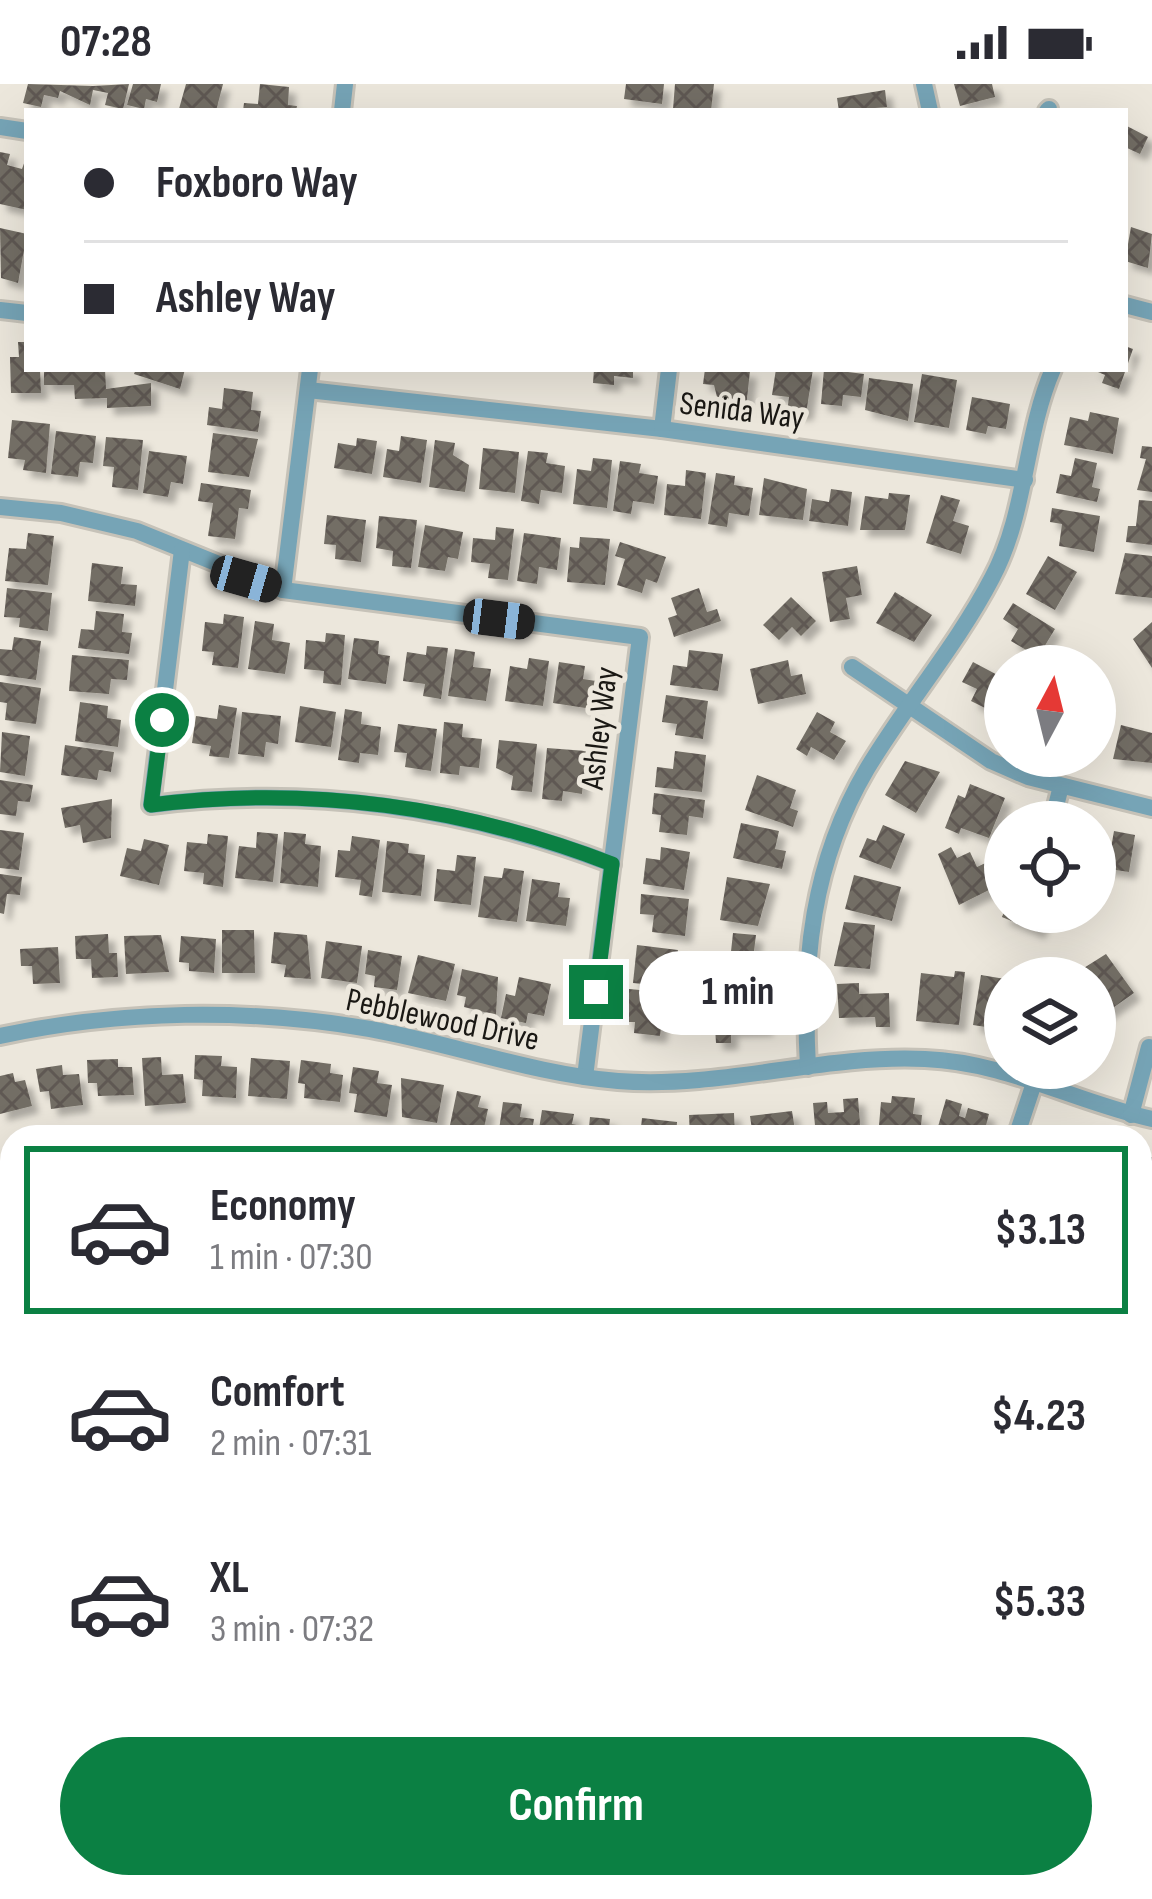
<!DOCTYPE html>
<meta charset="utf-8">
<style>
:root{--surface:#fff;--page:#f2f2f3;--text:#2b2b33;--muted:#7c7c81;--line:#e1e1e2;--accent:#0b8043}
body{margin:0;font-family:"Sofia Sans Condensed",sans-serif;background:var(--page);color:var(--text);height:100vh;display:flex;flex-direction:column;font-size:45px;white-space:nowrap}
*{box-sizing:border-box;margin:0}
p{font-size:39px;color:var(--muted)}
.icon{flex:none;width:66px;height:66px;fill:none;stroke:currentColor;stroke-width:2;stroke-linecap:round;stroke-linejoin:round}
.map{position:relative;flex:1;overflow:hidden}
.side{position:absolute;left:0px;top:1041px;width:1152px;height:774px;display:flex;flex-direction:column;background:var(--surface);border-radius:36px 36px 0 0;box-shadow:0 12px 48px #0002}
.side>*{flex:none}
.banner{position:absolute;left:24px;top:24px;width:1104px;height:264px;border-radius:0px;box-shadow:0 12px 48px #0002;display:grid;align-content:center;height:264px;padding:0 60px;background:var(--surface)}
.needle{width:78px;rotate:7deg}
.controls{position:absolute;left:984px;top:561px;display:grid;gap:24px}
.controls a{display:grid;place-items:center;width:132px;height:132px;border-radius:50%;background:var(--surface);box-shadow:0 12px 48px #0002;font-size:60px}
.end{position:absolute;width:54px;height:54px;margin:-27px;border:15px solid #0b8043;background:#fff;box-shadow:0 0 0 6px #fff}
.from{border-radius:50%}
.bubble{position:absolute;height:84px;border-radius:42px;background:var(--surface);box-shadow:0 12px 48px #0002;font-size:39px;font-weight:700;line-height:84px;text-align:center}
.car{position:absolute;width:36px;height:72px;margin:-36px -18px;border-radius:15px;box-shadow:0 0 9px 3px #0007;background:linear-gradient(#222 24%,#8ab4d8 0 40%,#222 0 76%,#8ab4d8 0 86%,#222 0)}
.banner b{display:flex;align-items:center;gap:42px;height:114px;font-size:45px}
.banner b+b{border-top:3px solid var(--line)}
.banner i{width:30px;height:30px;background:var(--text)}
ul{padding:21px 0 0;list-style:none}
li{display:flex;align-items:center;gap:36px;height:168px;margin:0 24px 18px;padding:0 36px;border:6px solid transparent;border-radius:0px}
li div{flex:1}
li b{display:block;font-size:45px}
li em{font-style:normal;font-weight:700}
li.selected{border-color:var(--accent)}
li>.icon{width:108px;height:108px;stroke-width:1.5}
.primary-button{display:flex;gap:24px;margin-top:auto;padding:24px 60px}
.primary-button a{flex:1;height:138px;border-radius:72px;background:var(--accent);color:#fff;font-size:48px;font-weight:700;line-height:138px;text-align:center}
.status{display:flex;justify-content:space-between;align-items:center;height:84px;padding:0 60px;background:var(--surface);direction:ltr}
.status svg{height:33px;fill:currentColor}
.map>svg:first-child{display:block}
.building{fill:url(#building-cross-hatch);filter:url(#shadow)}
.lines{fill:none;stroke-linecap:round;stroke-linejoin:round}
.minor-casing{stroke:#c6c2b8;stroke-width:22}
.minor{stroke:#76a4b6;stroke-width:16}
.route{stroke:#0b8043;stroke-width:15}
.labels{text-anchor:middle;stroke-width:10;stroke-linejoin:round;paint-order:stroke}
.street-label{font-size:33px;fill:#1a1814;stroke:#ece7dc}
</style>
<div class="status"><b>07:28</b><svg viewBox="0 0 49 12"><path d="M0 12V9h3v3zM5 12V6h3v6zM10 12V3h3v9zM15 12V0h3v12zM26 1h20v11H26zM47 4h2v5h-2z"/></svg></div>
<div class="map">
<svg width="1152" height="1815" viewBox="0 0 1152 1815">
<defs>
<pattern id="building-cross-hatch" width="8" height="8" patternUnits="userSpaceOnUse" patternTransform="scale(3)"><rect width="8" height="8" fill="#736e65"/><path d="M0 0l8 8M0 8l8-8" fill="none" stroke="#5e5952"/></pattern>
<filter id="shadow"><feDropShadow dx="7" dy="7" stdDeviation="3" flood-color="#0004"/></filter>
</defs>
<rect width="100%" height="100%" fill="#ece7dc"/>
<g class="building">
<path d="M28,0l65,2 36,-2 -6,25 -18,-4 3,-12 -15,-3 -3,15 -30,-14 -2,7 -14,-3 -3,12 -18,-4z"/>
<path d="M133,0h28l-4,18 -11,-3 -2,10 -17,-4z"/>
<path d="M186,0h37l-7,27 -37,-2z"/>
<path d="M260,0l29,3 -1,18 9,1 -1,5h-53l1,-8 14,1z"/>
<path d="M626,0h38l-2,20 -38,-5z"/>
<path d="M675,0h39l-3,27 -38,-2z"/>
<path d="M954,0h38l3,13 -35,9z"/>
<path d="M885,6l2,17 -48,4 -2,-13z"/>
<path d="M1125,41l23,12 -8,17 -15,-7z"/>
<path d="M0,68l10,2 -3,11 15,4 5,-14v55l-27,-6z"/>
<path d="M1131,143l21,7 -4,34 -23,-7z"/>
<path d="M0,144l27,6 -9,49 -17,-5z"/>
<path d="M18,258h9v27h13l1,24h-30l-1,-36h9z"/>
<path d="M1125,262l8,3 -14,40 -17,-6 3,-8 -14,-6h34z"/>
<path d="M44,285h61l1,20 45,-6v23l-44,2v-10l-32,1 -1,-14h-30z"/>
<path d="M136,285h49l-5,20 -46,-15z"/>
<path d="M594,285h39v9l-19,-2v9l-21,-2z"/>
<path d="M705,285l45,2 -4,37 -27,-3 -5,-20 -11,-1z"/>
<path d="M776,285h37l-7,45 -19,-2 2,-15 -17,-2z"/>
<path d="M824,285l40,5 -3,23 -18,-2 -1,11 -21,-2z"/>
<path d="M922,290l35,6 -8,48 -35,-6z"/>
<path d="M869,294l44,6 -5,37 -43,-11z"/>
<path d="M224,304l29,4 -2,18 10,1 -3,21 -51,-7 2,-18 13,2z"/>
<path d="M972,313l38,7 -4,25 -18,-3 -2,8 -20,-4z"/>
<path d="M1090,328l29,6 -6,36 -49,-9 6,-28 18,4z"/>
<path d="M12,336l38,4 -4,49 -23,-3 2,-10 -17,-2z"/>
<path d="M56,347l40,5 -3,27 -13,-1 -2,15 -27,-3z"/>
<path d="M213,349l45,6 -9,38 -41,-5z"/>
<path d="M401,352l26,4 -6,43 -38,-6 4,-28 12,2z"/>
<path d="M106,353l37,3 -5,50 -26,-3 2,-20 -11,-1z"/>
<path d="M357,354l20,3 -5,33 -38,-6 4,-25 18,3z"/>
<path d="M435,356l20,3 -2,12 16,10 -4,27 -36,-5z"/>
<path d="M1142,362l10,1v45l-15,-2 9,-31 -6,-1z"/>
<path d="M483,364l36,4 -4,41 -36,-4z"/>
<path d="M149,367l38,5 -4,28 -12,-2 -3,15 -25,-4z"/>
<path d="M528,367l20,2 -2,10 19,3 -3,27 -21,-3 -2,14 -18,-3z"/>
<path d="M593,374l19,2 -5,48 -34,-4 4,-35 14,2z"/>
<path d="M1075,374l22,5 -5,24 8,2 -3,13 -41,-9 4,-19 11,2z"/>
<path d="M620,377l21,3 -2,9 19,3 -4,28 -21,-3 -2,13 -18,-3z"/>
<path d="M686,386l20,3 -5,46 -37,-4 3,-31 18,2z"/>
<path d="M716,389l19,3 -1,9 19,3 -4,28 -20,-3 -2,14 -19,-3z"/>
<path d="M764,394l43,11 -4,31 -44,-5z"/>
<path d="M201,399l50,7 -3,19 -9,-1 -4,31 -27,-3 5,-33 -15,-2z"/>
<path d="M831,405l21,3 -4,34 -39,-5 3,-22 17,3z"/>
<path d="M889,409l21,2 -5,35h-45l5,-34 23,3z"/>
<path d="M941,411l19,5 -7,21 16,5 -8,28 -35,-11z"/>
<path d="M1139,416l13,1v44l-26,-3 2,-16h8z"/>
<path d="M1052,424l48,8 -6,36 -35,-6 3,-22 -12,-2z"/>
<path d="M327,431l39,5 -5,42 -26,-3 1,-14 -12,-1z"/>
<path d="M379,432l38,4 -6,48 -19,-2 1,-15 -17,-3z"/>
<path d="M425,441l38,7 -5,27 -10,-2 -3,14 -27,-4z"/>
<path d="M496,443l18,2 -6,51 -20,-2 2,-14 -19,-2 2,-24 22,2z"/>
<path d="M28,449l26,3 -6,49 -43,-4 4,-33 17,1z"/>
<path d="M524,449l37,5 -4,32 -18,-3 -2,17 -20,-3z"/>
<path d="M580,453l30,2 -5,46 -38,-3 3,-35 9,1z"/>
<path d="M620,458l46,15 -9,26 -11,-4 -4,14 -25,-8 8,-26 -10,-3z"/>
<path d="M1125,469l27,3v42l-37,-4z"/>
<path d="M1048,472l29,16 -22,38 -29,-16z"/>
<path d="M92,479l31,4 -2,17 16,1 -2,21 -47,-5z"/>
<path d="M857,482l5,29 -16,3 4,21 -20,3 -8,-50z"/>
<path d="M7,504l45,5 -4,38 -29,-4 1,-9 -16,-1z"/>
<path d="M699,504l8,24 10,-3 4,12 -47,16 -6,-19 9,-3 -6,-17z"/>
<path d="M895,508l37,23 -18,27 -38,-19z"/>
<path d="M791,513l25,24 -15,15 -9,-9 -13,13 -16,-15z"/>
<path d="M1013,519l42,26 -17,28 -27,-16 7,-12 -15,-10z"/>
<path d="M96,527l28,3 -2,18 10,1 -3,21 -51,-6 3,-19 13,1z"/>
<path d="M224,530l20,3 -6,51 -26,-3 2,-13 -12,-1 3,-29 18,2z"/>
<path d="M255,537l19,3 -2,16 18,3 -5,31 -37,-5z"/>
<path d="M1152,538v46l-19,-29z"/>
<path d="M326,549l19,2 -4,50 -18,-2 1,-12 -20,-2 2,-29 19,2z"/>
<path d="M14,553l27,4 -5,39 -36,-5v-26l12,1z"/>
<path d="M354,554l25,3 -1,13 12,2 -4,28 -38,-5z"/>
<path d="M427,562l21,2 -7,51 -18,-3 2,-12 -22,-3 4,-29 19,3z"/>
<path d="M455,565l20,3 -2,15 18,2 -5,32 -38,-5z"/>
<path d="M689,566l34,4 -5,37 -48,-6 3,-20 14,2z"/>
<path d="M72,571l57,5 -2,20 -16,-1 -2,15 -40,-3z"/>
<path d="M529,574l20,3 -6,45 -38,-5 5,-35 17,3z"/>
<path d="M788,576l3,16 11,-2 4,20 -48,10 -8,-35z"/>
<path d="M559,578l26,4 -2,13 13,2 -4,28 -39,-6z"/>
<path d="M973,578l32,17 -14,32 -20,-10 6,-12 -15,-7z"/>
<path d="M0,598l41,6 -5,36 -31,-4 2,-17 -7,-1z"/>
<path d="M666,611l42,6 -5,38 -28,-4 2,-11 -15,-2z"/>
<path d="M80,618l28,4 -1,12 14,2 -3,27 -43,-6z"/>
<path d="M219,621l18,3 -8,50 -20,-2 2,-10 -19,-3 4,-27 21,3z"/>
<path d="M300,622l36,6 -5,35 -36,-5z"/>
<path d="M345,625l17,3 -1,12 20,3 -3,28 -18,-2 -1,10 -21,-3z"/>
<path d="M242,628l39,4 -3,28 -12,-2 -2,15 -26,-3z"/>
<path d="M817,628l18,10 -5,10 16,9 -12,19 -23,-13 -4,9 -11,-7z"/>
<path d="M444,638l19,2 -1,13 20,2 -3,29 -19,-2 -1,9 -19,-2z"/>
<path d="M398,640l39,5 -6,42 -26,-4 2,-14 -13,-1z"/>
<path d="M1121,641l31,8v30l-39,-4z"/>
<path d="M2,648l28,4 -5,40 -25,-4z"/>
<path d="M499,656l38,4 -5,48 -21,-2 2,-14 -17,-8z"/>
<path d="M65,661l49,7 -3,20 -12,-2 -2,10 -36,-5z"/>
<path d="M547,664l39,3 -4,43 -19,-3 -1,10 -20,-2z"/>
<path d="M675,667l31,4 -4,37 -47,-5 2,-20 16,2z"/>
<path d="M905,677l35,11 -24,41 -31,-18z"/>
<path d="M757,691l39,15 -6,18 8,3 -5,16 -48,-17z"/>
<path d="M0,696l33,5 -3,17 -12,-1 -2,15 -16,-2z"/>
<path d="M970,700l35,14 -16,40 -28,-10 -2,6 -14,-6 13,-33 7,3z"/>
<path d="M654,709l51,7 -2,18 -14,-2 -2,19 -28,-3 2,-17 -9,-1z"/>
<path d="M112,715l-1,39 -28,5 -3,-18 -15,3 -4,-20z"/>
<path d="M741,739l38,8 -4,18 11,2 -4,18 -49,-11z"/>
<path d="M883,741l22,9 -14,35 -32,-12 8,-19 9,3z"/>
<path d="M0,746l24,3 -5,37 -19,-2z"/>
<path d="M1114,747l21,4 -6,37 -34,-5 3,-21 13,2z"/>
<path d="M257,748l21,2 -5,48 -38,-4 4,-32 17,2z"/>
<path d="M284,748l22,2 -1,10 16,2 -3,41 -38,-4z"/>
<path d="M208,750l20,2 -5,51 -20,-3 1,-11 -20,-2 3,-29 20,2z"/>
<path d="M352,752l28,4 -8,57 -13,-2 2,-15 -26,-3 3,-27 12,1z"/>
<path d="M144,755l25,6 -10,40 -39,-9 7,-28 14,3z"/>
<path d="M387,757l22,3 -1,9 17,2 -4,41 -39,-4z"/>
<path d="M661,763l29,5 -6,38 -41,-6 3,-26 14,2z"/>
<path d="M951,763l6,11 13,-6 7,15 19,-9 9,24 -46,23 -21,-51z"/>
<path d="M457,771l19,2 -5,48 -37,-4 3,-32 18,2z"/>
<path d="M504,784l20,3 -7,51 -39,-5 6,-41 18,2z"/>
<path d="M0,790l22,3 -2,18 -13,-1 -3,20 -4,-1z"/>
<path d="M854,791l47,12 -9,34 -47,-12z"/>
<path d="M727,793l43,7 -12,42 -38,-6z"/>
<path d="M532,795l28,4 -2,14 12,1 -4,28 -40,-5z"/>
<path d="M641,810l48,5 -4,37 -33,-4 2,-17 -14,-1z"/>
<path d="M1004,828h42l-8,20 -36,-15z"/>
<path d="M844,838l31,3 -5,44 -36,-3z"/>
<path d="M222,846h32l1,43h-33z"/>
<path d="M274,848l33,3 4,44 -27,-2 2,-12 -15,-2z"/>
<path d="M733,849l23,2 -2,16 12,1 -2,21 -35,-3z"/>
<path d="M108,850l1,19h8l1,24 -26,1 -1,-19h-15l-1,-23z"/>
<path d="M161,851l8,37 -43,2 -2,-38z"/>
<path d="M181,852l35,3 -2,34 -25,-2v-8l-10,-1z"/>
<path d="M326,857l36,5 -5,37 -36,-5z"/>
<path d="M637,861l41,5 -4,37 -41,-4z"/>
<path d="M58,863l2,36 -27,1 -1,-18h-11l-1,-17z"/>
<path d="M368,866l34,6 -5,34 -23,-3 1,-11 -10,-2z"/>
<path d="M1106,870l28,39 -34,24 -5,-39h-27z"/>
<path d="M418,871l37,9 -9,37 -38,-8z"/>
<path d="M462,885l36,8 -2,38 -32,-8 2,-10 -9,-2z"/>
<path d="M955,887l10,1 -6,53 -43,-4 5,-48 33,4z"/>
<path d="M981,891l24,4v51l-32,-5z"/>
<path d="M519,893l32,7 -7,32 -16,-3 -2,10 -25,-5 5,-24 9,2z"/>
<path d="M859,899v11l30,-1 1,34h-14l-1,-10 -36,1 -2,-34z"/>
<path d="M629,905l22,2 -1,8 14,1 -4,36 -26,-3 1,-11h-10z"/>
<path d="M765,910l1,35 -35,1v13h-15l-2,-33 29,-2v-13z"/>
<path d="M195,971l27,1 -1,10 16,1 -1,31 -34,-2 1,-16 -9,-1z"/>
<path d="M161,973l1,18 21,-1 3,29 -41,3 -3,-48z"/>
<path d="M251,974l39,3 -3,38 -39,-3z"/>
<path d="M118,975v8h14l2,28 -36,1 -1,-13h-9l-1,-23z"/>
<path d="M301,976l30,4 -1,9 13,2 -3,27 -36,-4 1,-14 -7,-1z"/>
<path d="M62,981l1,10 16,-1 4,31 -32,4 -2,-18 -9,1 -4,-23z"/>
<path d="M353,983l26,4 -2,12 15,2 -5,32 -33,-5 3,-18 -8,-1z"/>
<path d="M13,989l2,9 10,-2 7,26 -32,8v-38z"/>
<path d="M401,994l43,7 -7,38 -35,-6z"/>
<path d="M457,1007l24,5 -3,11 10,2 -5,24 -33,-8z"/>
<path d="M892,1012l23,2 -2,16 9,1 -2,22h-42l3,-35 10,1z"/>
<path d="M858,1014l3,39h-45l-3,-34 14,-1 1,11 16,-1 -1,-13z"/>
<path d="M946,1015l16,5 -3,12 6,2 3,-10 21,6 -6,23h-48z"/>
<path d="M503,1018l19,2 -2,13 14,2 -3,18h-33z"/>
<path d="M542,1026l32,4 -2,10 10,2 -1,11h-36l1,-7 -7,-1z"/>
<path d="M792,1027l4,26h-43l-3,-21z"/>
<path d="M734,1029l1,24h-45l-1,-22z"/>
<path d="M590,1033l20,2 -2,18h-20z"/>
<path d="M642,1034l35,4 -1,15h-36z"/>
<path d="M1146,1073h6v47l-11,-2z"/>
<path d="M1152,1290v43l-7,6 -5,-40z"/>
<path d="M1142,1387l10,1 -6,52 -6,-1z"/>
<path d="M12,1505v32l-12,4v-32z"/>
<path d="M11,1726l1,37 -12,3v-37z"/>
<path d="M219,1803h40l2,12h-40z"/>
</g>
<g class="lines">
<defs>
<g id="minor">
<path d="M924,0l6,27"/>
<path d="M342,27l3,-27"/>
<path d="M1047,27l2,-2"/>
<path d="M0,43l27,4"/>
<path d="M1125,221l27,7"/>
<path d="M0,226l27,3"/>
<path d="M308,306l354,39 363,51"/>
<path d="M662,345l7,-60"/>
<path d="M0,423l61,6 76,18 146,59 357,47 -55,440"/>
<path d="M182,466l-31,255c160,-20 310,2 461,59"/>
<path d="M283,506l27,-221"/>
<path d="M852,583l139,94 37,16 124,31"/>
<path d="M1052,738l9,-36"/>
<path d="M0,952c121,-26 248,-28 370,-7 84,15 163,45 248,52 105,8 204,-27 307,-22 81,3 150,43 227,60"/>
<path d="M808,983c-6,-106 4,-205 59,-298 39,-65 90,-124 125,-191 35,-65 32,-142 61,-209"/>
<path d="M1131,1031l18,-68"/>
<path d="M1016,1053l19,-57"/>
<path d="M0,1168l12,-3"/>
<path d="M0,1383l12,-4"/>
<path d="M1140,1473l12,1"/>
<path d="M0,1595l12,-3"/>
<path d="M495,1803l102,12"/>
<path d="M0,1810l24,-7"/>
<path d="M448,1815v-12"/>
</g>
</defs>
<use href="#minor" class="minor-casing"/>
<use href="#minor" class="minor"/>
</g>
<g class="lines">
<path class="route" d="M162,636l-11,85c160,-20 311,1 461,59l-16,128"/>
</g>
<g class="labels">
<g class="street-label">
<text transform="translate(742 325) rotate(7)" y="12">Senida Way</text>
<text transform="translate(598 644) rotate(-83)" y="12">Ashley Way</text>
<text transform="translate(443 934) rotate(12)" y="12">Pebblewood Drive</text>
</g>
</g>
</svg>
<div class="controls">
<a><svg class="needle" viewBox="-14 -14 28 28"><path d="M0-13l5 13h-10z" fill="#e53935"/><path d="M0 13l5-13h-10z" fill="#7c7c81"/></svg></a>
<a><svg class="icon" aria-label="locate" viewBox="0 0 24 24"><circle cx="12" cy="12" r="6"/><path d="M12 2v4M12 18v4M2 12h4M18 12h4"/></svg></a>
<a><svg class="icon" aria-label="layers" viewBox="0 0 24 24"><path d="M12 4l9 5-9 5-9-5zM3 14l9 5 9-5"/></svg></a>
</div>
<i class="end from" style="left:162px;top:636px"></i>
<i class="end" style="left:596px;top:908px"></i>
<div class="bubble" style="left:639px;top:867px;width:198px">1 min</div>
<i class="car" style="left:246px;top:495px;rotate:106deg"></i>
<i class="car" style="left:499px;top:535px;rotate:97deg"></i>
<div class="banner">
<b><i class="from"></i>Foxboro Way</b>
<b><i></i>Ashley Way</b>
</div>
<section class="side">
<ul>
<li class="selected"><svg class="icon" aria-label="car" viewBox="0 0 24 24"><path d="M5 17H2v-5l4-1 3-4h7l3 4 3 1v5h-3M9 17h6M6 11h13"/><circle cx="7" cy="17" r="2"/><circle cx="17" cy="17" r="2"/></svg><div><b>Economy</b><p>1 min · 07:30</p></div><em>$3.13</em></li>
<li><svg class="icon" aria-label="car" viewBox="0 0 24 24"><path d="M5 17H2v-5l4-1 3-4h7l3 4 3 1v5h-3M9 17h6M6 11h13"/><circle cx="7" cy="17" r="2"/><circle cx="17" cy="17" r="2"/></svg><div><b>Comfort</b><p>2 min · 07:31</p></div><em>$4.23</em></li>
<li><svg class="icon" aria-label="car" viewBox="0 0 24 24"><path d="M5 17H2v-5l4-1 3-4h7l3 4 3 1v5h-3M9 17h6M6 11h13"/><circle cx="7" cy="17" r="2"/><circle cx="17" cy="17" r="2"/></svg><div><b>XL</b><p>3 min · 07:32</p></div><em>$5.33</em></li>
</ul>
<div class="primary-button"><a>Confirm</a></div>
</section>
</div>
